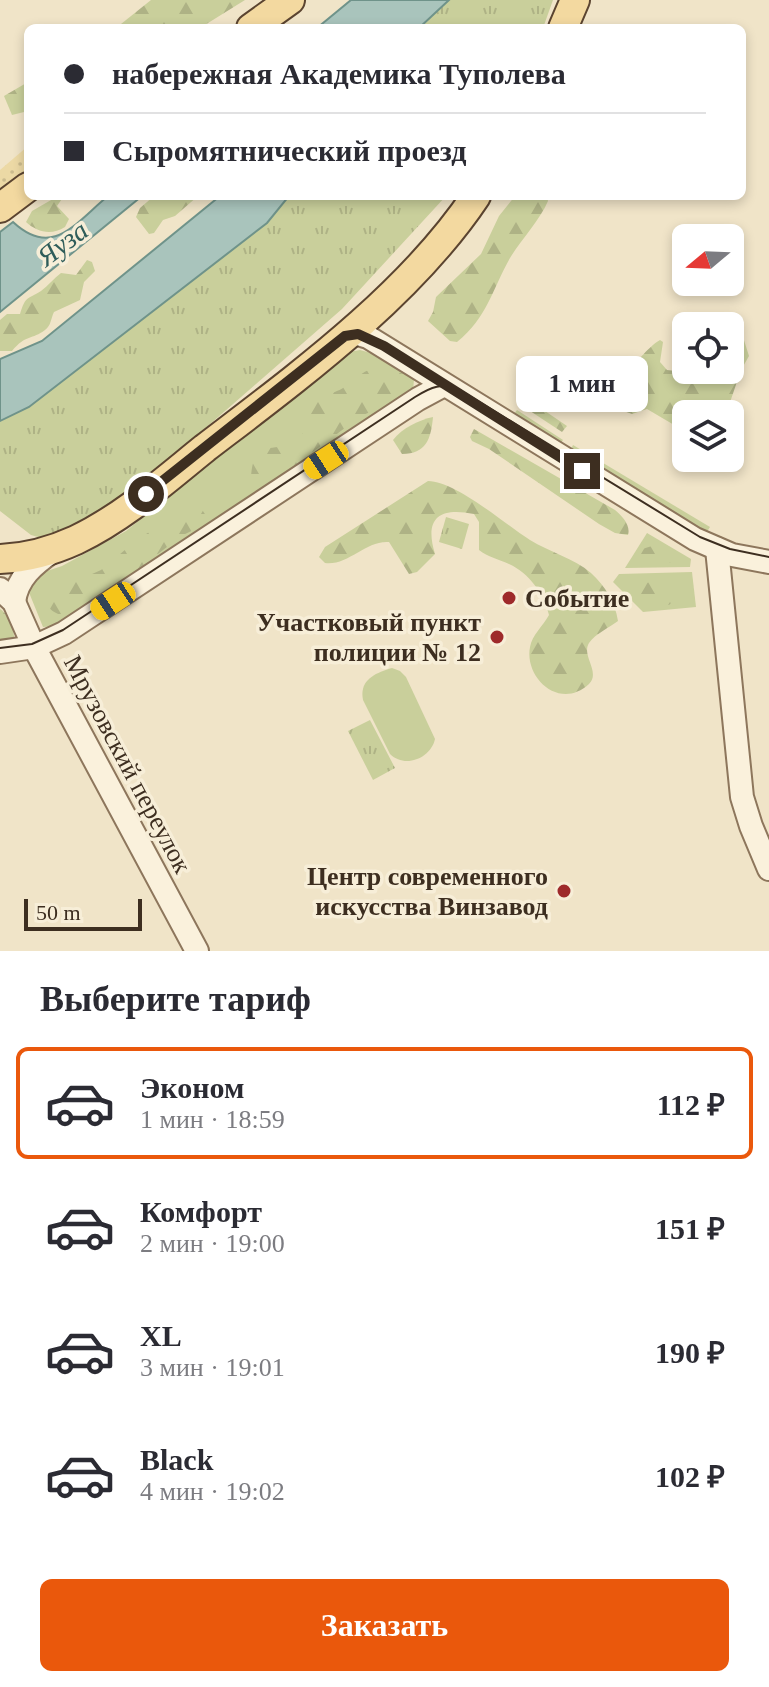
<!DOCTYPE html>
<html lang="ru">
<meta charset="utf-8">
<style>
:root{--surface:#fff;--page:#f2f2f3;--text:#2b2b33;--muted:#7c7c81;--line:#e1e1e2;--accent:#ea580c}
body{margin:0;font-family:Georgia,serif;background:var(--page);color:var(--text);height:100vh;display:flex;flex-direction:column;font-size:30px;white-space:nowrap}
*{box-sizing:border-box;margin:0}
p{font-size:26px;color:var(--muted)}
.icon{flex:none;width:44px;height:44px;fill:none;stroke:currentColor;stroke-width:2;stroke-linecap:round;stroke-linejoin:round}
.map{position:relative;height:951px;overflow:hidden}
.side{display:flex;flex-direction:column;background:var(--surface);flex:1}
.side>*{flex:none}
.guide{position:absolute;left:24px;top:24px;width:722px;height:176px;border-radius:12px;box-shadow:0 4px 12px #0003;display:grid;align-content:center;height:176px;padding:0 40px;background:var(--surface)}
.needle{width:52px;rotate:251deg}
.buttons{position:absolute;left:672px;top:224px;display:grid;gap:16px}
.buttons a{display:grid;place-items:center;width:72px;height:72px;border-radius:12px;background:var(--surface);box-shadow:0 4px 12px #0003;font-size:40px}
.scale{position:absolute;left:24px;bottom:20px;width:118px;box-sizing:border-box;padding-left:8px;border:4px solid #3d2e20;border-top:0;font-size:22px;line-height:28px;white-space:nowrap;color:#3d2e20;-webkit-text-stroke:6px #f7eed8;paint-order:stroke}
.end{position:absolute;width:36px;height:36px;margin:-18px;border:10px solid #3d2e20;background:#fff;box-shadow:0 0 0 4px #fff}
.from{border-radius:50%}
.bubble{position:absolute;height:56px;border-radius:12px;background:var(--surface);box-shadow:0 4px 12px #0003;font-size:26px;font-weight:800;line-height:56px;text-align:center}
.car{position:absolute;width:24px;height:48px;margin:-24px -12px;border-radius:10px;box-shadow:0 0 6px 2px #0007;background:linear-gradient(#f5c518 24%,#345 0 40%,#f5c518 0 76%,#345 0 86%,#f5c518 0)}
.guide b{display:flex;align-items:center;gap:28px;height:76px;font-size:30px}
.guide b+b{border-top:2px solid var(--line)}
.guide i{width:20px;height:20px;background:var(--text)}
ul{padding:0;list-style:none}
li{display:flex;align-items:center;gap:24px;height:112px;margin:0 16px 12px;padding:0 24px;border:4px solid transparent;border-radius:12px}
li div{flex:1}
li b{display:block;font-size:30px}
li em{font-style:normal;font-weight:800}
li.current{border-color:var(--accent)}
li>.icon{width:72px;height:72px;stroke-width:1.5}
h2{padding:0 40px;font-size:36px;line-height:96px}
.action{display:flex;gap:16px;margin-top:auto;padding:16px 40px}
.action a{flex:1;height:92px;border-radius:12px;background:var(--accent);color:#fff;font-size:32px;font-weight:800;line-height:92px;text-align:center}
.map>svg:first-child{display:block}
.grass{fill:#c9cf9b}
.forest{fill:url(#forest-firs)}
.sand{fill:url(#sand-dots)}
.park{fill:url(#park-tufts)}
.water{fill:#a9c4bc;stroke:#6f938a;stroke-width:2}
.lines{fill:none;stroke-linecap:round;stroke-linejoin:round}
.minor-casing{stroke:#8d765c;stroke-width:26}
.major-casing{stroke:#5b4430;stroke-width:32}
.minor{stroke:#faf1dc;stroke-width:22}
.major{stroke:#f3d9a0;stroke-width:28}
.tram{stroke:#3d2e20;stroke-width:2}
.route{stroke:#3d2e20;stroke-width:10}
.poi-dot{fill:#9e2a2b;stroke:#f7eed8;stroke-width:3}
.labels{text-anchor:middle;stroke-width:7;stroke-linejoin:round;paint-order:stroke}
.poi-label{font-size:26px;font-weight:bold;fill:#3d2e20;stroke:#f7eed8;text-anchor:end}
.street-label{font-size:26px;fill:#3d2e20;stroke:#f7eed8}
.water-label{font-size:28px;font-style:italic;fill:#2f5d5a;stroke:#f7eed8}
</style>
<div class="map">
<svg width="769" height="951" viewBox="0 0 769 951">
<defs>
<pattern id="forest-firs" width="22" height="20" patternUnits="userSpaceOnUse" patternTransform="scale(2)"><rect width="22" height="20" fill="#c9cf9b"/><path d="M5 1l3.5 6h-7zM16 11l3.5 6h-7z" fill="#aeb285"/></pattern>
<pattern id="sand-dots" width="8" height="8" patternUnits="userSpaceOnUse" patternTransform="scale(2)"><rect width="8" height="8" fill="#ecd9a5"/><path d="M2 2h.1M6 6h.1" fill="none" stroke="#cbbb8e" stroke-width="1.8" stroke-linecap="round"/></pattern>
<pattern id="park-tufts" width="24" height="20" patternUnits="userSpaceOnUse" patternTransform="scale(2)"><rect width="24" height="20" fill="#c9cf9b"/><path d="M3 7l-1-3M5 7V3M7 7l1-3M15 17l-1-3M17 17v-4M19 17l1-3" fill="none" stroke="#aeb285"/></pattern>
</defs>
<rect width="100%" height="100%" fill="#f0e4c8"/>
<g class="grass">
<path d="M360,350l11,3 43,26 -1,13 -357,234 -13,1 -15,-37 4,-14 30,-10 64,-35 209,-171 14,-8z"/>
<path d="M517,410l46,30 -3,4 -46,-30z"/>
<path d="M573,445l137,82 -4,6 -136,-82z"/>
<path d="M647,533l44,26 -1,8 -65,1z"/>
<path d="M692,572l4,35 -53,5 -30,-30 6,-8z"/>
<path d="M392,668l8,3 6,6 29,62c-4,19 -30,30 -45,15l-27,-54c-4,-20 12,-27 29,-32z"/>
</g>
<g class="forest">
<path d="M151,0h94l-45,28h-84z"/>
<path d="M28,82v29l-16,4 -8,-19z"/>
<path d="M58,196h6l-7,10 12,13 -4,8c-14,9 -28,5 -39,-5l6,-11z"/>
<path d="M154,196h44l-23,20 -12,4 -9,13 -5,1 -13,-17 4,-9z"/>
<path d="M515,196h32l1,5c-8,19 -27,39 -38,57 -18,32 -23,60 -53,84l-7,-1 -22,-20 5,-9 3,-15 45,-43 18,-38z"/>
<path d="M87,260l5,2 3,9 -11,11 -4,18 -26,12c-3,6 -3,14 -9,18 -13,10 -19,4 -33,21h-12v-31l7,-6h13c6,-19 7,-14 21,-23 7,-5 13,-13 20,-18l15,2z"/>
<path d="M730,331l13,6 6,19 -8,14 -15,44h-40v18l-39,-23 -15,5 -14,-5c-8,-18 26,-60 42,-69l3,2 -3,20 7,8 9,1 10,-6v5h44z"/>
<path d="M381,367l23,7 6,5 1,9 -5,8 -45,20 -82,61 -8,3 -20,-2c2,-44 27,-22 46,-38 12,-10 9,-20 15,-33 4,-9 23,-14 31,-19 8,-4 13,-11 20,-15 5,-4 12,-4 18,-6z"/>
<path d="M526,398l41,28 -5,6 -41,-27z"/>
<path d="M433,417c-2,22 -7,37 -31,37l-9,-14c9,-12 26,-20 40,-23z"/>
<path d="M474,429l141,81c7,6 16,15 13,25l-13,-2 -16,-9 -110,-75 -17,-8 -2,-4z"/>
<path d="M428,481c28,0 78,44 102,59 19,12 44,18 61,33 14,13 24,28 27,48 -8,6 -23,13 -29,22 -8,13 12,29 0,41 -29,27 -65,-6 -59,-37 2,-12 13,-21 19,-32 -5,-21 -20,-42 -40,-51 -11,-5 -21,-7 -30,-14v-28l-5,-8c-35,-7 -50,4 -39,40l-18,18 -8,2 -20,-32c-23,-2 -41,24 -64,21l-6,-6 6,-10z"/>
<path d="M184,506l17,2 9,14 -29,14 -41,32 -77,47c-14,-2 -17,-12 -23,-24l7,-5 25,-3 29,-13 37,-31 29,-18z"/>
<path d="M652,546l13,3 11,9 -1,4 -35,3 -5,-7 4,-8z"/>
<path d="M669,578l7,5 4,11 -11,11h-21l-18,-17 6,-3z"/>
<path d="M0,609c9,5 15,22 14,32l-14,3z"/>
</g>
<path class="sand" d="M28,146v28l-28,21v-25z"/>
<g class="park">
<path d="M449,0h104l-10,28h-124z"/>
<path d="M289,196h157l-104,113 -226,197 -58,29 -13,4 -14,-4 -31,-24v-90l29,-14 238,-184z"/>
<path d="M446,517l23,7 -7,25 -23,-7z"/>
<path d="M370,720l25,48 -22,12 -25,-49z"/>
</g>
<g class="water">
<path d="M351,0h98l-30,28h-102z"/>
<path d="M108,196h34l-142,116v-80l13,-10c40,37 62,1 95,-26z"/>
<path d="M220,196h69l-22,27 -238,184 -29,14v-62l42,-18z"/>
</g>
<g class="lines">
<defs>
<g id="minor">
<path d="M345,336l13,-2 10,3 327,202 37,16 37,7"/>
<path d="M717,549l25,248 9,29 18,43"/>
<path d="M0,589l14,13 20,45 163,304"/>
<path d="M14,602c3,-24 20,-38 39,-51"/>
<path d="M0,652l34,-5 30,-14 354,-234 26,-14"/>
</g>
<g id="major">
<path d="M251,28l39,-28"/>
<path d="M563,28l12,-28"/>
<path d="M0,208l28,-21"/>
<path d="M0,559c27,-1 52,-8 76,-19 48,-23 88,-59 129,-92 94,-72 205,-153 271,-252"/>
</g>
</defs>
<use href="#minor" class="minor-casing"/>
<use href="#major" class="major-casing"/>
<use href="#minor" class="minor"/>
<use href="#major" class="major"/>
<path class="tram" d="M0,648l32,-4 31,-14 352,-233c16,-10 27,-15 45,-7l240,147 30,12 39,8"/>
</g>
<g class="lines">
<path class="route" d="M146,494l199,-158 13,-2 26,12 198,125"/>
</g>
<g class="poi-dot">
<circle cx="509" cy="598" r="8"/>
<circle cx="497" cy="637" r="8"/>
<circle cx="564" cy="891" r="8"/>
</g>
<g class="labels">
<g class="poi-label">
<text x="525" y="607" text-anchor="start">Событие</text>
<text x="481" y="631">Участковый пункт<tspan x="481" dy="30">полиции № 12</tspan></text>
<text x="548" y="885">Центр современного<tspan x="548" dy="30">искусства Винзавод</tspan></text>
</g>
<g class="street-label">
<text transform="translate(128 764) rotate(62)" y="9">Мрузовский переулок</text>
</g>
<g class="water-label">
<text transform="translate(62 243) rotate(-37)" y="10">Яуза</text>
</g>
</g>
</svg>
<div class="buttons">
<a><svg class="needle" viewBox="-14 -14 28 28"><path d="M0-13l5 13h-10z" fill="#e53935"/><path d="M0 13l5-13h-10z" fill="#7c7c81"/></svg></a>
<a><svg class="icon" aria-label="locate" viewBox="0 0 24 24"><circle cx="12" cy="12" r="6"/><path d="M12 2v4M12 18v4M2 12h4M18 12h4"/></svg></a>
<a><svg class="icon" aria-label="layers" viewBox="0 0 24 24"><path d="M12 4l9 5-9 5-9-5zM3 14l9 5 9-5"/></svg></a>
</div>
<div class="scale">50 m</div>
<i class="end from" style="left:146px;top:494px"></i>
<i class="end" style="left:582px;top:471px"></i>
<div class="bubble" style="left:516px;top:356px;width:132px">1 мин</div>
<i class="car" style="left:326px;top:460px;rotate:237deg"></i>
<i class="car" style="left:113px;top:601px;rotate:237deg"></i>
<div class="guide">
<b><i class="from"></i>набережная Академика Туполева</b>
<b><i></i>Сыромятнический проезд</b>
</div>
</div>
<section class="side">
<h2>Выберите тариф</h2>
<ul>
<li class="current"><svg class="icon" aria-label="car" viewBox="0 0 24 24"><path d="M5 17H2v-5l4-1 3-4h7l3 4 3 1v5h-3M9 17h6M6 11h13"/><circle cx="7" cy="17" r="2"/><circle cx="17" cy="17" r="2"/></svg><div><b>Эконом</b><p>1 мин · 18:59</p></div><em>112 ₽</em></li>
<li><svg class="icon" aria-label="car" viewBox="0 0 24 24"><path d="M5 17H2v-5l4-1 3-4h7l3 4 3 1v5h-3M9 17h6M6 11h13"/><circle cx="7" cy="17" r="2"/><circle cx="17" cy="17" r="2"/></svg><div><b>Комфорт</b><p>2 мин · 19:00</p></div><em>151 ₽</em></li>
<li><svg class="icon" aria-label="car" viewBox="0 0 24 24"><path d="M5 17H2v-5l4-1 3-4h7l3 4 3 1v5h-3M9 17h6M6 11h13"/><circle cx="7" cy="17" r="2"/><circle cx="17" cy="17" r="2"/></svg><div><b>XL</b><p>3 мин · 19:01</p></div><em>190 ₽</em></li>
<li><svg class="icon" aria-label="car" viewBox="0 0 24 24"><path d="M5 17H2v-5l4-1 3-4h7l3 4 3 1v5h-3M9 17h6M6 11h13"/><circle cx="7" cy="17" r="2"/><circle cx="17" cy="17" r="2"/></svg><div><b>Black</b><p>4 мин · 19:02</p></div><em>102 ₽</em></li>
</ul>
<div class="action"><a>Заказать</a></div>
</section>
